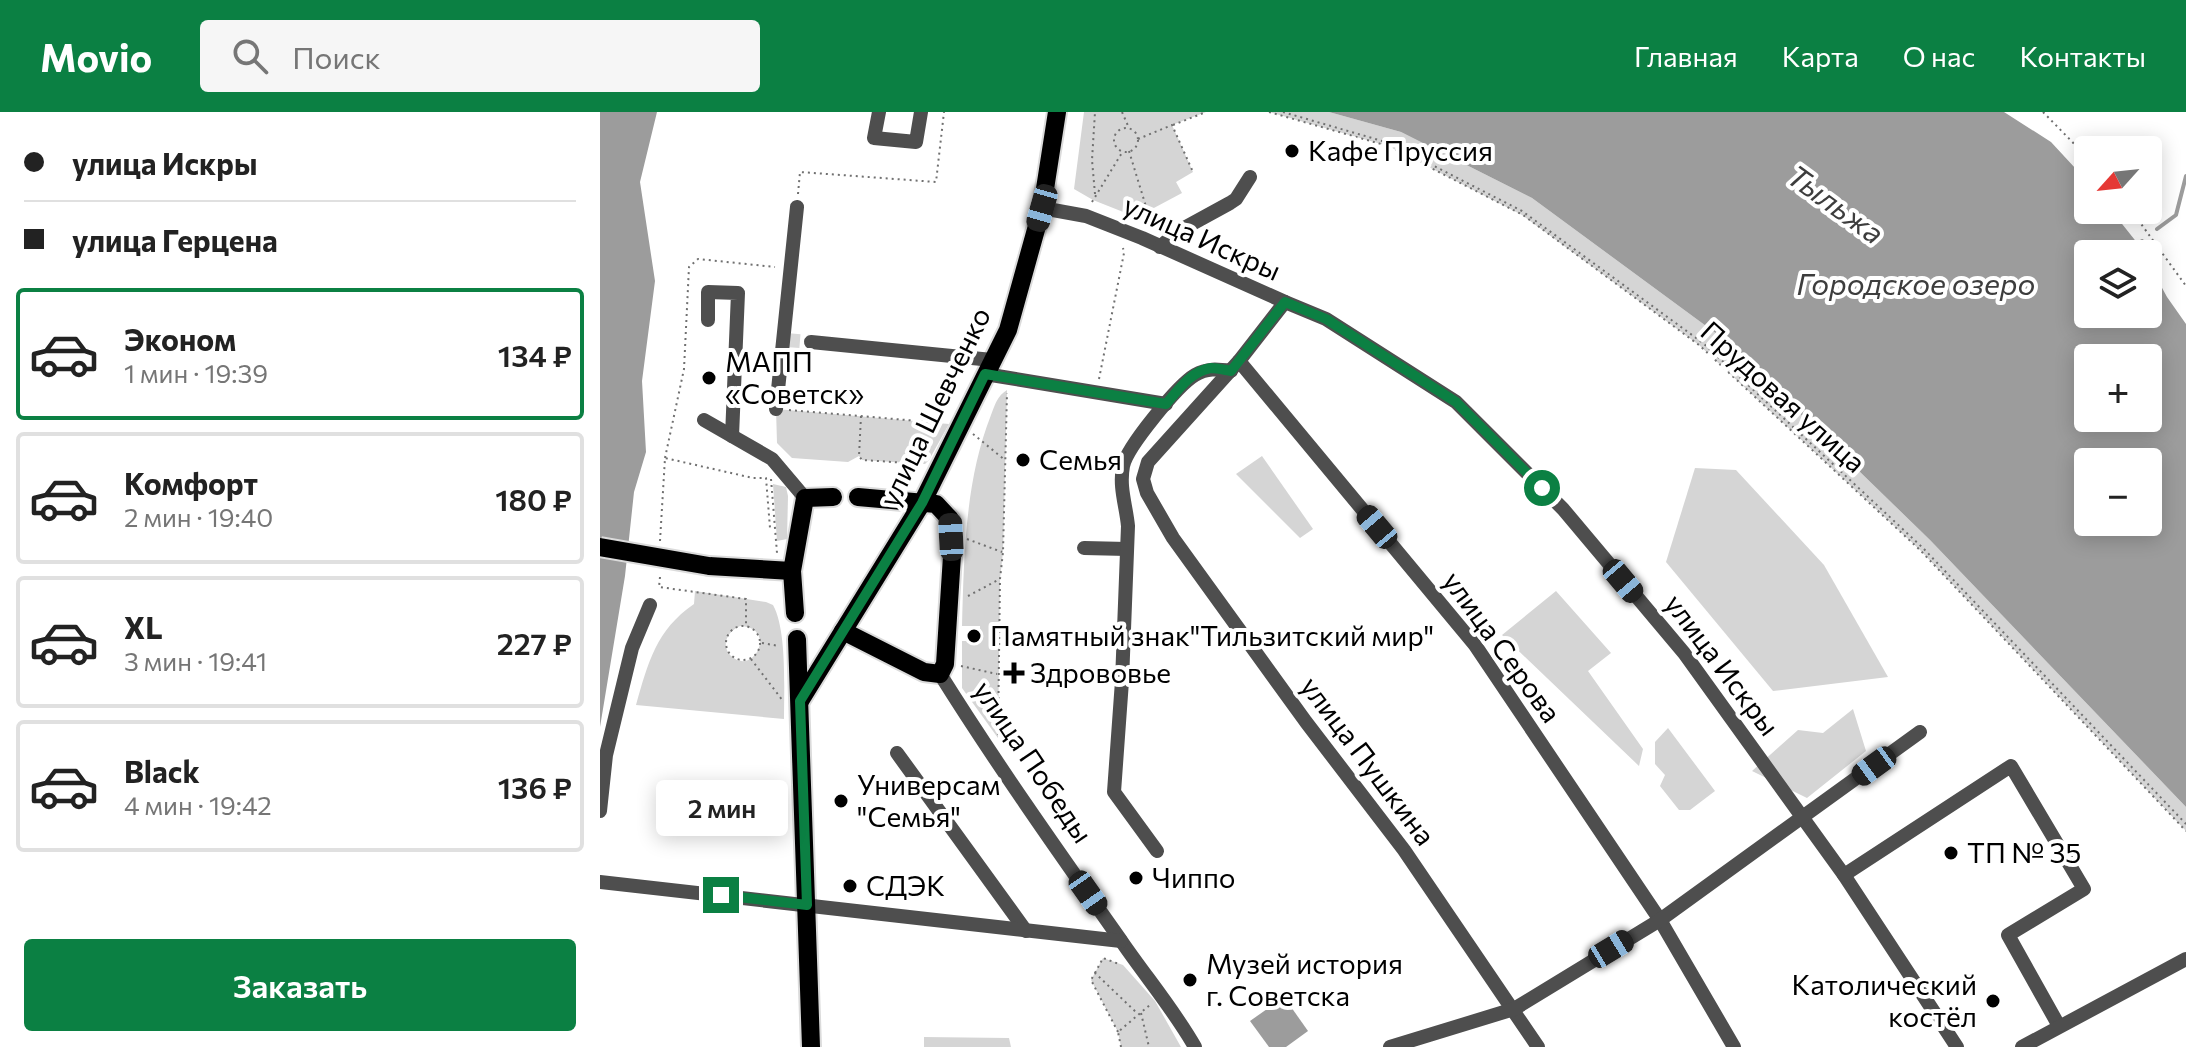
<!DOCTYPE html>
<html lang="ru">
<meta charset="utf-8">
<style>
:root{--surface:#fff;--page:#f6f6f6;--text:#222;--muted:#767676;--line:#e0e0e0;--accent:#0b8043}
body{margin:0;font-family:Commissioner,sans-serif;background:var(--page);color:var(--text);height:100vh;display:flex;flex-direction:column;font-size:30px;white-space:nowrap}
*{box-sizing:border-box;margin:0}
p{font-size:26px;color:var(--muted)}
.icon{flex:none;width:44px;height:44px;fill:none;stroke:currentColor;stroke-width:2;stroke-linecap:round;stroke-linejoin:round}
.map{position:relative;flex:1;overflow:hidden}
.drawer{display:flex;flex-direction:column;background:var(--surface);width:600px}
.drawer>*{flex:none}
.guide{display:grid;align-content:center;height:176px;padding:0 24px;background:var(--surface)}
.needle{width:52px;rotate:243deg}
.buttons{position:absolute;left:1474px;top:24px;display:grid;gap:16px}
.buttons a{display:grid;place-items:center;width:88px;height:88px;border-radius:8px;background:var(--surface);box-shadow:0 4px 20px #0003;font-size:40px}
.end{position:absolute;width:36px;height:36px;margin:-18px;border:10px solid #0b8043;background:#fff;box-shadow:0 0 0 4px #fff}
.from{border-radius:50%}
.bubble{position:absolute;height:56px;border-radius:8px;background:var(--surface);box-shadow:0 4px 20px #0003;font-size:26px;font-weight:600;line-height:56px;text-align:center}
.car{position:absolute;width:24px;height:48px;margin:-24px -12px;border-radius:10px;box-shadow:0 0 6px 2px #0007;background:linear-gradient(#222 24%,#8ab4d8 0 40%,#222 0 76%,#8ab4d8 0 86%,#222 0)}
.guide b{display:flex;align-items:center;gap:28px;height:76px;font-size:30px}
.guide b+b{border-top:2px solid var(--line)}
.guide i{width:20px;height:20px;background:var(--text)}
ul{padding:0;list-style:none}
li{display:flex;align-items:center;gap:24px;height:132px;margin:0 16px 12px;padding:0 8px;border:4px solid var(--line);border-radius:8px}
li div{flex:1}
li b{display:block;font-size:30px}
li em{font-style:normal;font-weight:600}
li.active{border-color:var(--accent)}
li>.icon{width:72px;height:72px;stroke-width:1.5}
.action{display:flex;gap:16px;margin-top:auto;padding:16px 24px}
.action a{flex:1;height:92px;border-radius:8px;background:var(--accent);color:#fff;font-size:32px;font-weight:600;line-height:92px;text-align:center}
header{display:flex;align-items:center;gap:48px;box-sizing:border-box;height:112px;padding:0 40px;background:var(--accent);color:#fff}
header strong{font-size:38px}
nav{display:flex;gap:44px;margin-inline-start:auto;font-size:28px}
.search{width:560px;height:72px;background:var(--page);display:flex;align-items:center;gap:20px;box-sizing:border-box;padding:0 28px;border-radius:8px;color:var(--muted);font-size:30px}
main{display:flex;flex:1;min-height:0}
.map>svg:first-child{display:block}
.green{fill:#d5d5d5;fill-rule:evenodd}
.water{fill:#9c9c9c;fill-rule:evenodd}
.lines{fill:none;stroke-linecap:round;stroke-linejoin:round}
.stream{stroke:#9c9c9c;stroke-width:4}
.minor-tunnel{stroke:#d9d9d9;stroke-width:14;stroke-dasharray:14 7;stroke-linecap:butt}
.major-casing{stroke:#dbdbdb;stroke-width:22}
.path{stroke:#707070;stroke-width:2;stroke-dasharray:2 4;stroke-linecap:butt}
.minor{stroke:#4e4e4e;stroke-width:14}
.major{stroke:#000;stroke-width:18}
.major-bridge-casing{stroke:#dbdbdb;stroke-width:22;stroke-linecap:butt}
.major-bridge{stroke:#000;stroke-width:18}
.route{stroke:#0b8043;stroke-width:10}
.poi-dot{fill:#000;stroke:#fff;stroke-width:3}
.labels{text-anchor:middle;stroke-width:8;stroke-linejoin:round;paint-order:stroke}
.poi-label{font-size:28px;fill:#000;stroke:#fff;text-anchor:start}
.street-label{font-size:28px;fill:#000;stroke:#fff}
.water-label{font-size:30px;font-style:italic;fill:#3d3d3d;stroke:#fff}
</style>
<header>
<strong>Movio</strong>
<div class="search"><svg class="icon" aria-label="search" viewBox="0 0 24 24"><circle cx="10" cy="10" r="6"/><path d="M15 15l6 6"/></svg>Поиск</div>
<nav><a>Главная</a><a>Карта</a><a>О нас</a><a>Контакты</a></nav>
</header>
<main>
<section class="drawer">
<div class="guide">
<b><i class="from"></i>улица Искры</b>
<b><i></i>улица Герцена</b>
</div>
<ul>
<li class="active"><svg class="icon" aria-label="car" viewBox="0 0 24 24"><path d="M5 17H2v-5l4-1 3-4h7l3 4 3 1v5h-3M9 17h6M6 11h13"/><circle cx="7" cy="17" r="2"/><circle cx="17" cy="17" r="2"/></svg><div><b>Эконом</b><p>1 мин · 19:39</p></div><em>134 ₽</em></li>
<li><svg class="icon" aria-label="car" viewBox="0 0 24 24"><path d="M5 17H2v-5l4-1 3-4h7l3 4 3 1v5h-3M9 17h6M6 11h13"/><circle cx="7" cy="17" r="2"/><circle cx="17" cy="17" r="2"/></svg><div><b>Комфорт</b><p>2 мин · 19:40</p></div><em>180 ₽</em></li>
<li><svg class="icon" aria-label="car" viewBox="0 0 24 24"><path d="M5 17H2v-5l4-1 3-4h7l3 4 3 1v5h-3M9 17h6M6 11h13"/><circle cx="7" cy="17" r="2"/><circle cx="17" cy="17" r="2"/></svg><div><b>XL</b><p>3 мин · 19:41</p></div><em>227 ₽</em></li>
<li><svg class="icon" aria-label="car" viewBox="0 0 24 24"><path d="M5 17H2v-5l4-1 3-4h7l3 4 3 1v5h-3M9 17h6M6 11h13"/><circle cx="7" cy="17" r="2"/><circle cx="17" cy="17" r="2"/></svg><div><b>Black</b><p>4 мин · 19:42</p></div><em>136 ₽</em></li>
</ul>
<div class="action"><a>Заказать</a></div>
</section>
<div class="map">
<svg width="1586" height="935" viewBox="0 0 1586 935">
<rect width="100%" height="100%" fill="#fff"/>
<g class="green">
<path d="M484,0h122l-34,13 21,47 -17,10 6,11 -30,16 5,11 -6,3 -58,-23 -19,-11z"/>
<path d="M669,0h60l72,20 131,66 189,139 209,203 256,267v24l-266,-281 -221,-205 -177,-130 -134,-69z"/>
<path d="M407,278l-4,162 -3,27 -2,159 -36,-50v-47h18v-15h-18c2,-70 3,-145 29,-211 4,-10 6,-19 16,-25z"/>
<path d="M176,297l173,15 -20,36 -4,4 -63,-4 -3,-4 -11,6 -56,-4 -15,-15z"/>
<path d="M662,344l51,73 -13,9 -64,-64z"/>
<path d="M1095,356l41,2 88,95 64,112 -115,14 -107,-129z"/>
<path d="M173,372l13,3 2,9 -1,43 -10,2z"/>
<path d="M95,479l71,11 7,3c14,25 11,84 11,114l-148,-14c12,-42 20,-75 58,-101zM140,514c38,1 14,51 -9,30 -11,-11 -3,-25 9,-30z"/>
<path d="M956,479l55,62 -23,18 55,78 -4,17 -137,-131z"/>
<path d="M1253,597l13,42 -59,47 -55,-27 46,-41 25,3z"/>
<path d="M1068,616l47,63 -25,19h-11l-19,-24 5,-11 -10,-11v-22z"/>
<path d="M503,846l20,7 32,36 26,46h-60l-3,-15 -27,-52z"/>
<path d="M324,925l85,1 2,9h-87z"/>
</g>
<g class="water">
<path d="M0,0h57l-17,70 15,99 -13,100 4,71 -12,40 -9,84 -25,151z"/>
<path d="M729,0h675l47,30 37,40v28h23l27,34 5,10h-55v60h60v-52l19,35 19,27v483l-256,-267 -209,-203 -189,-139 -131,-66zM1488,246h60v60h-60zM1488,350h60v60h-60z"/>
<path d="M684,885l24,34 -22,16h-17l-19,-26z"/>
</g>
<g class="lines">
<g class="stream">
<path d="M1557,117l19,-14 10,-39"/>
<path d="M1538,132l4,-3"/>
</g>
<path class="minor-tunnel" d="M186,228l25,2"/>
<defs>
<g id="major">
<path d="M109,454l83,5"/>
<path d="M195,501l-3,-42 13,-73 28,-1"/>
<path d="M243,519l81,41 16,2 5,-10 7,-108 -2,-37 -14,-15 -78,-7"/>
<path d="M197,527l14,408"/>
<path d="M200,589l122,-198 86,-173 34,-122 15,-96"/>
</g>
</defs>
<use href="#major" class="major-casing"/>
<g class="path">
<path d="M522,0l7,16"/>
<path d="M669,0l119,34 135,69 176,130 221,205 266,281"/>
<path d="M683,0l106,31 133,68 181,132 220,205 263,276"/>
<path d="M1443,0l45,46"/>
<path d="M573,13l33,-13"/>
<circle cx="526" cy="28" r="12"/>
<path d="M538,27l34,-14 21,47"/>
<path d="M529,39l22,72"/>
<path d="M198,82l2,-22 136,10 8,-70"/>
<path d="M495,82l-3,-34 3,-48"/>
<path d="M492,90l31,-51"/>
<path d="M1531,98l55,76"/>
<path d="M499,267l25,-126 -1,-5"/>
<path d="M189,298l153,13"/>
<path d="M261,304l-2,40 3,4 61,4"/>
<path d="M373,322l32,26"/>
<path d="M65,346l19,-89 5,-102 9,-8 77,8"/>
<path d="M171,367l6,74"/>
<path d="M367,427l35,13"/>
<path d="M60,429l5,-83 88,20h13l4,50"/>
<path d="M60,465l-1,10 87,12v27"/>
<path d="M368,484l32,-17"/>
<circle cx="143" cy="531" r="17"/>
<path d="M162,531l17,3"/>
<path d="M151,547l32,42"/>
<path d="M361,554l36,8"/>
<path d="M398,623l2,-156 3,-27 4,-159"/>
<path d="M495,861l8,-15 16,6"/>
<path d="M541,901l8,34"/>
<path d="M518,920l-27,-52 4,-7 43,41"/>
<path d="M521,935l-3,-15 33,-28"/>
</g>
<g class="minor">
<path d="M279,0l-5,26 42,4 5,-30"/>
<path d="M442,96l44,8 56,22 143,64 41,17 130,83 107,107 121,144 160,222 113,172"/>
<path d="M560,135l17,-15 53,-29 6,-4 14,-22"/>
<path d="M685,190l-46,59 236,284 185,275 74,127"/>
<path d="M108,208v-28l30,1 -6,143"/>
<path d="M211,230l181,18"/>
<path d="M639,249l-91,101 -5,17 4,14 26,45 133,184 98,128 134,197"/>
<path d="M385,262l181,30"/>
<path d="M176,297l21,-202"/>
<path d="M104,308l68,39 33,39"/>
<path d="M484,436l43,1"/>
<path d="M340,562c57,91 120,180 182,268 24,35 52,68 73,105"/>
<path d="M297,641l129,178"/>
<path d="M0,699l6,-56 26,-107 18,-43"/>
<path d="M557,739l-43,-59 8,-111 6,-155c-2,-21 -9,-38 -5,-60 4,-19 55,-81 72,-91 12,-7 22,-6 36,-4"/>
<path d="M1244,763l167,-109 73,123 -76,46 51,91"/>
<path d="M0,770l521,59"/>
<path d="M790,935l124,-38 146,-89 260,-188"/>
<path d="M1422,935l164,-88"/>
</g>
<use href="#major" class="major"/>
<defs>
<path id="major-bridge" d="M0,435l109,19"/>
</defs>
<use href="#major-bridge" class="major-bridge-casing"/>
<use href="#major-bridge" class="major-bridge"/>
</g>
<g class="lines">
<path class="route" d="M121,783l86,10 -7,-204 122,-198 63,-129 181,30c12,-14 25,-33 45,-36 6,0 14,2 20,3l54,-69 41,17 130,83 86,86"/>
</g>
<g class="poi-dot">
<circle cx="692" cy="39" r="8"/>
<circle cx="109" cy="266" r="8"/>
<circle cx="423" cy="348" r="8"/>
<circle cx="374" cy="524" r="8"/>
<path d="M410 549h8v8h8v8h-8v8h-8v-8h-8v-8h8z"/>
<circle cx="241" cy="689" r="8"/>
<circle cx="1351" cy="741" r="8"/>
<circle cx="536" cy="766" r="8"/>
<circle cx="250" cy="774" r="8"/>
<circle cx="590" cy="868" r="8"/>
<circle cx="1393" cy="889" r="8"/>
</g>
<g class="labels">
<g class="poi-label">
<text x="708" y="49">Кафе Пруссия</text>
<text x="125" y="260">МАПП<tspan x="125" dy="32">«Советск»</tspan></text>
<text x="439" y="358">Семья</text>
<text x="390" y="534">Памятный знак"Тильзитский мир"</text>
<text x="430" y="571">Здрововье</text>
<text x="257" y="683">Универсам<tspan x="257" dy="32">"Семья"</tspan></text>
<text x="1367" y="751">ТП № 35</text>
<text x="552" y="776">Чиппо</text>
<text x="266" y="784">СДЭК</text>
<text x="606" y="862">Музей история<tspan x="606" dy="32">г. Советска</tspan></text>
<text x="1377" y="883" text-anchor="end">Католический<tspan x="1377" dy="32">костёл</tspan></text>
</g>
<g class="street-label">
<text transform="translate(602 126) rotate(24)" y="10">улица Искры</text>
<text transform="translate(1183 285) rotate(42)" y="10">Прудовая улица</text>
<text transform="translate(335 295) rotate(-64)" y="10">улица Шевченко</text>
<text transform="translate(902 535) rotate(54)" y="10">улица Серова</text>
<text transform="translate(1122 553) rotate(53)" y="10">улица Искры</text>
<text transform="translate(768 649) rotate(53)" y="10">улица Пушкина</text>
<text transform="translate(433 650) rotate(56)" y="10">улица Победы</text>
</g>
<g class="water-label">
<text transform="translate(1235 93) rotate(36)" y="10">Тыльжа</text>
<text x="1316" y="183">Городское озеро</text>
</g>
</g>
</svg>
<div class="buttons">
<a><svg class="needle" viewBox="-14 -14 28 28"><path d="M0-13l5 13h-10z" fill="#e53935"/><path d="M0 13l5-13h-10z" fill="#767676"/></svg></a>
<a><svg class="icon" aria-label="layers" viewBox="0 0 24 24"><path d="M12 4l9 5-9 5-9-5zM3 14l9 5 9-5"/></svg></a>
<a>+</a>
<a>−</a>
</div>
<i class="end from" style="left:942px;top:376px"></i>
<i class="end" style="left:121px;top:783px"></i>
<div class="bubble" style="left:56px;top:668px;width:132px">2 мин</div>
<i class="car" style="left:442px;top:96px;rotate:196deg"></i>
<i class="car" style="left:777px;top:415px;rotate:320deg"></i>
<i class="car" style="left:351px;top:425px;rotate:357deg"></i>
<i class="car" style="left:1023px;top:469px;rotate:140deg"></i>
<i class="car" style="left:1274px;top:654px;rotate:234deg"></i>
<i class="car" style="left:488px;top:781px;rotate:145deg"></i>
<i class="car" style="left:1011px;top:837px;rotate:59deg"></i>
</div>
</main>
